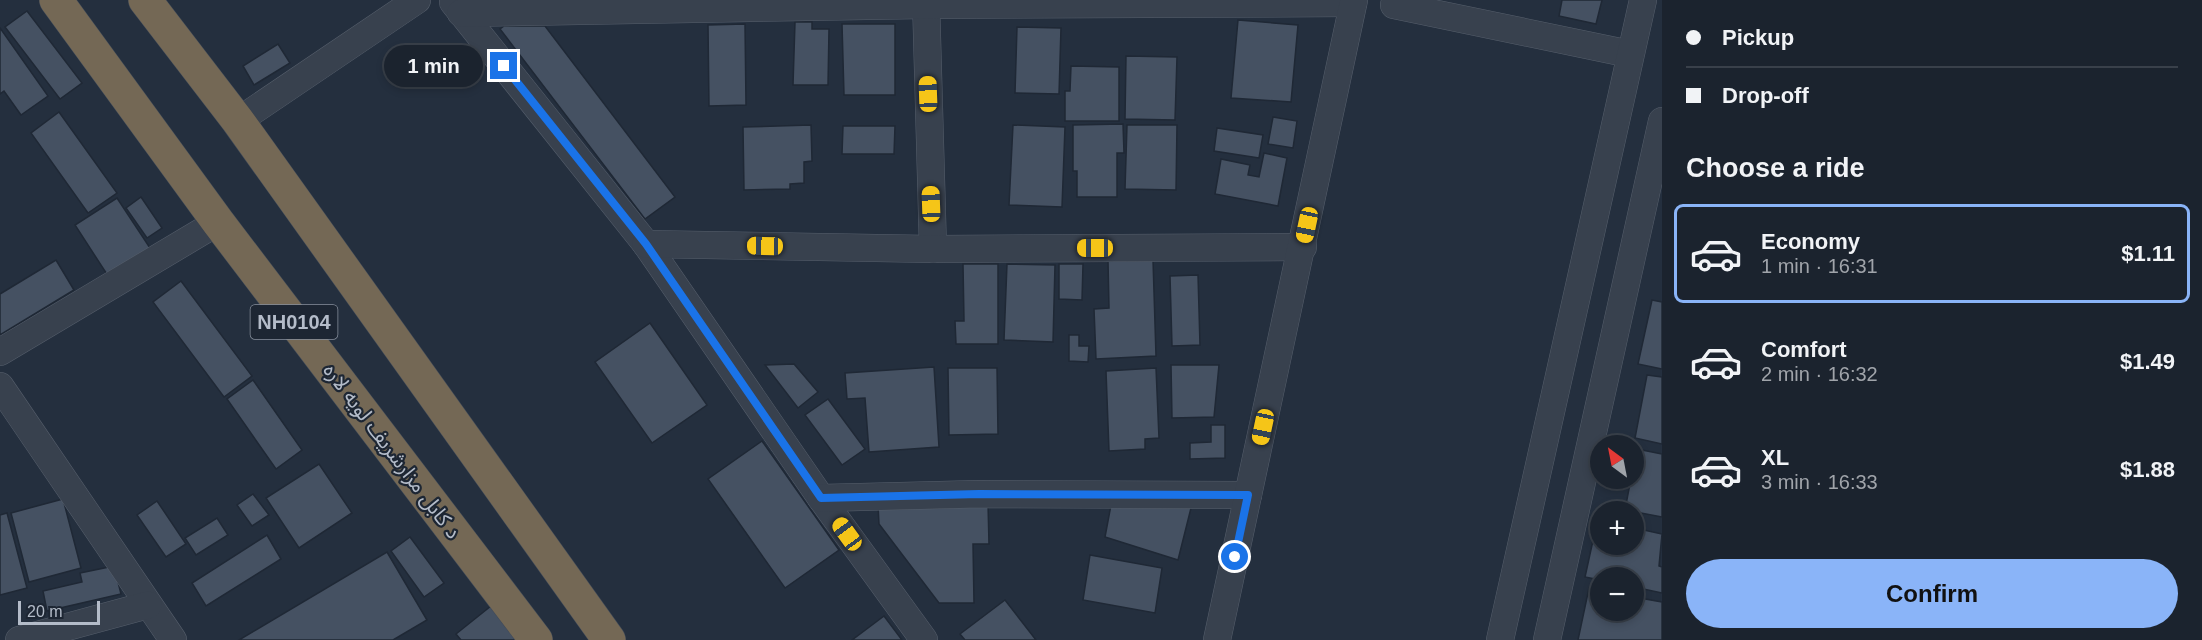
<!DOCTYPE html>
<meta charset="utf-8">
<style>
:root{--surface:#1b232e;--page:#242b36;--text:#f1f3f6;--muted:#a0a4aa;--line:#39404a;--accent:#8ab4f8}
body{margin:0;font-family:Helvetica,"Noto Sans Arabic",sans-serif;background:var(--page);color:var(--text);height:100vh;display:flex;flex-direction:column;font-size:22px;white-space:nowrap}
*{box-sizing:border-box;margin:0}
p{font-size:20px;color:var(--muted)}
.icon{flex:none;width:33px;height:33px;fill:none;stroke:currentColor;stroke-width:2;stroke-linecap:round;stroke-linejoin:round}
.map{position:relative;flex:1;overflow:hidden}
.side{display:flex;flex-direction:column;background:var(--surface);width:540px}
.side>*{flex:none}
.banner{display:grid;align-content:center;height:132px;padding:0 24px;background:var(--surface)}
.needle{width:39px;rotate:328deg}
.buttons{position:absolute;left:1590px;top:435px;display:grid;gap:12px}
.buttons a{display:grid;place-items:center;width:54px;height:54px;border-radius:50%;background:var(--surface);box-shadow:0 3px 9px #0003,0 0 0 2px var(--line);font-size:30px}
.scale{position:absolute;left:18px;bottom:15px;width:82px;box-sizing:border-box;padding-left:6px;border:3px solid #b4bcc9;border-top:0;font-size:16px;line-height:21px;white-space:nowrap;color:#b4bcc9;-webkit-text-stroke:4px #1d2633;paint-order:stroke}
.end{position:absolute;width:27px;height:27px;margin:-14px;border:8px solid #1a73e8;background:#fff;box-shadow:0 0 0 3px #fff}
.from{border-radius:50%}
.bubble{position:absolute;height:42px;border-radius:21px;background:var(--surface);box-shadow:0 3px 9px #0003,0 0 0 2px var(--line);font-size:20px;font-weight:700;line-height:42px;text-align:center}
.car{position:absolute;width:18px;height:36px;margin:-18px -9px;border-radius:8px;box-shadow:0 0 4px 2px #0007;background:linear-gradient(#f5c518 24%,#345 0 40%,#f5c518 0 76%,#345 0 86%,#f5c518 0)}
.banner b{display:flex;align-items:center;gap:21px;height:57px;font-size:22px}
.banner b+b{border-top:2px solid var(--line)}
.banner i{width:15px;height:15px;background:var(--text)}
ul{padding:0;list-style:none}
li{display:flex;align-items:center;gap:18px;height:99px;margin:0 12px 9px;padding:0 12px;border:3px solid transparent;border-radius:9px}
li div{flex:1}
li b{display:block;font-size:22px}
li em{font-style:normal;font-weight:700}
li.on{border-color:var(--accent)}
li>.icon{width:54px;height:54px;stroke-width:1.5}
h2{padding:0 24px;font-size:27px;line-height:72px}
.button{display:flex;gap:12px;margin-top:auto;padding:12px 24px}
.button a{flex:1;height:69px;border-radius:36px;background:var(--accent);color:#111;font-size:24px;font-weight:700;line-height:69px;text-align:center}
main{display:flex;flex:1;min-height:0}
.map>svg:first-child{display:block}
.building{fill:#455162;stroke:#1f2835;stroke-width:1.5}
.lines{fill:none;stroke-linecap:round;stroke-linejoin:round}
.street-casing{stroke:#565f6c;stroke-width:28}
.highway-casing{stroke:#434c59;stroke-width:34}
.street{stroke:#38414e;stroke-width:27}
.highway{stroke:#746855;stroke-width:33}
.route{stroke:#1a73e8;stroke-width:8}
.labels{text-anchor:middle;stroke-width:4.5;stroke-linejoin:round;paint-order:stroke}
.shield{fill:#1d2633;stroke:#878f9c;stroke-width:1.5}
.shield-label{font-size:20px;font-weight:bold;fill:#b4bcc9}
.street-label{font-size:21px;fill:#b4bcc9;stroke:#1d2633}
</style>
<main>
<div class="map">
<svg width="1662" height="640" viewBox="0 0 1662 640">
<rect width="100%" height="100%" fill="#242f3e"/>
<g class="building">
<path d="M1562,0h40l-6,24 -37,-8z"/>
<path d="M27,11l55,72 -22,16 -55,-72z"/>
<path d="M1238,20l60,5 -7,77 -60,-4z"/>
<path d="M795,22h17v7h17l-1,56h-35z"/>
<path d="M745,24l1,81 -37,1 -1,-81z"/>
<path d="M842,24h53v71h-51z"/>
<path d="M504,26h41l130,171 -30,22 -145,-190z"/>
<path d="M1017,27l44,1 -2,66 -44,-1z"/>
<path d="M0,28l48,68 -27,19 -17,-24 -4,3z"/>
<path d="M278,44l12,19 -36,22 -11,-19z"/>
<path d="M1126,56l51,1 -2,63 -50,-1z"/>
<path d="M1071,66l48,1v54h-54v-30h5z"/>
<path d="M59,112l58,81 -29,20 -57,-80z"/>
<path d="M1273,117l24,4 -4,27 -25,-4z"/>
<path d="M1123,124l1,29h-7v44h-40v-26h-4v-46z"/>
<path d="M811,125l1,36 -8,1v21l-14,1v5l-46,1 -1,-63z"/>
<path d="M1013,125l52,2 -3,80 -53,-2z"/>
<path d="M1127,125h50l-1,65 -51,-1z"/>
<path d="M843,126h52l-1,28h-52z"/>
<path d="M1217,128l46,7 -4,23 -45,-7z"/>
<path d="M1264,153l23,5 -9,48 -63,-12 6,-35 29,6 -2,10 11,2z"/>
<path d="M141,197l21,31 -15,10 -21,-30z"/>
<path d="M117,198l37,56 -42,28 -37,-57z"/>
<path d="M56,260l18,30 -74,45v-41z"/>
<path d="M1153,260l3,96 -60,3 -2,-50 15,-1 -1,-47z"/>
<path d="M963,264h35v80h-42l-1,-23h9z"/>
<path d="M1007,264l48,1 -2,77 -49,-2z"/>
<path d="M1059,264h24l-1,36 -23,-1z"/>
<path d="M1198,275l2,70 -28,1 -2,-70z"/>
<path d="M181,281l71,95 -28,21 -71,-95z"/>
<path d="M1652,300l10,2v67l-24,-5z"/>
<path d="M650,323l57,82 -55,38 -57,-81z"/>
<path d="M1069,335h10v11h10l-1,16 -19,-1z"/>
<path d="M794,364l24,28 -20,16 -33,-43z"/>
<path d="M1171,365h48l-5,52 -42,1z"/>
<path d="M934,367l5,80 -70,5 -4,-54 -18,1 -2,-26z"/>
<path d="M948,368h49l1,66 -49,1z"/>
<path d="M1156,368l3,70 -14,1v10l-36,2 -3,-80z"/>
<path d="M1647,375l15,2v67l-27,-6z"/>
<path d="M253,380l49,70 -26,19 -49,-70z"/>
<path d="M828,399l37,50 -23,16 -37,-50z"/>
<path d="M1211,425h14v33l-35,1v-16l21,-1z"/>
<path d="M762,441l77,109 -54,38 -77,-109z"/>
<path d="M1637,449l25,5v63l-37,-7 6,-32h3z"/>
<path d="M319,464l33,49 -53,35 -33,-50z"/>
<path d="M253,494l16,21 -17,11 -15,-21z"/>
<path d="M63,499l18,69 -52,14 -18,-69z"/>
<path d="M157,501l29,43 -20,13 -29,-42z"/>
<path d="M988,503l1,41h-16l1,59h-35l-60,-79 -1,-19z"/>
<path d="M1192,504l-14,56 -73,-23 6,-32z"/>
<path d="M7,513l20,75 -27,7v-80z"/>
<path d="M1599,513l1,31h34v-23l7,1 -2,7 23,5 -3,32 3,1v26l-28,-6v-9h-34v2l-15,-3z"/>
<path d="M217,518l11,17 -32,20 -11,-17z"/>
<path d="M267,535l14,24 -75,47 -14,-23z"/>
<path d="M410,537l34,46 -20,14 -33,-46z"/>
<path d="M387,552l40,68 -34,20h-154z"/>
<path d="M1090,555l72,13 -7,45 -72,-13z"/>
<path d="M114,566l7,28 -74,17 -4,-20 39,-9 -2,-9z"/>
<path d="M1589,588l11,2v20h34v-13l28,5v38h-84z"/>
<path d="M1005,600l31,40h-71l-5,-6z"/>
<path d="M491,606l27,34h-57l-5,-6z"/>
<path d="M884,616l18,24h-50z"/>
</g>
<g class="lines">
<defs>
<g id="street">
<path d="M926,0l7,249"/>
<path d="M453,2l193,242 175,254 103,142"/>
<path d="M1394,5l236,49"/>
<path d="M461,13l465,-8 427,-2"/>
<path d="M238,121l179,-121"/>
<path d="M646,244l287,5 370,-2"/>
<path d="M0,352l218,-130"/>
<path d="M0,386l173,254"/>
<path d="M821,498l158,-4 269,1"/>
<path d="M19,640l129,-35"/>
<path d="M1217,640l137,-640"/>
<path d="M1500,640l143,-640"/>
<path d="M1547,640l115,-519"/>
</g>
<g id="highway">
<path d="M56,0l162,222 318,418"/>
<path d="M145,0l93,121 371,519"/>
</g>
</defs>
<use href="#street" class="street-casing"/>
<use href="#highway" class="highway-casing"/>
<use href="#street" class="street"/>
<use href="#highway" class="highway"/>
</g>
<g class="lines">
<path class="route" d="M504,66l142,178 175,254 158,-4 269,1 -13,62"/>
</g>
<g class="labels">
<rect class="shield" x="250.5" y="305" width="87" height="34" rx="4.5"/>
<g class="shield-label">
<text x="294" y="329">NH0104</text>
</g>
<g class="street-label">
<text transform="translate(392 451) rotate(53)" y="7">د کابل مزارشریف لویه لاره</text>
</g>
</g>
</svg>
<div class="buttons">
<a><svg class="needle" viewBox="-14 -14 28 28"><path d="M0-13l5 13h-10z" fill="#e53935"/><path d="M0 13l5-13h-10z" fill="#a0a4aa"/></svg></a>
<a>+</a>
<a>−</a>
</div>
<div class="scale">20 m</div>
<i class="end from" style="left:1235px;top:557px"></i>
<i class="end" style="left:504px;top:66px"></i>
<div class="bubble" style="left:384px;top:45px;width:99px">1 min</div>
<i class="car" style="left:928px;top:94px;rotate:358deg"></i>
<i class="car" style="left:931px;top:204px;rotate:358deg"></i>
<i class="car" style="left:1307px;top:225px;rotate:192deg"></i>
<i class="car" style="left:765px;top:246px;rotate:271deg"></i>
<i class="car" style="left:1095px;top:248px;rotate:270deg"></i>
<i class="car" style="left:1263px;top:427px;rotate:192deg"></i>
<i class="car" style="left:847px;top:534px;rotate:324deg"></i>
</div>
<section class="side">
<div class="banner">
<b><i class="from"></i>Pickup</b>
<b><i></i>Drop-off</b>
</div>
<h2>Choose a ride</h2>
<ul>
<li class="on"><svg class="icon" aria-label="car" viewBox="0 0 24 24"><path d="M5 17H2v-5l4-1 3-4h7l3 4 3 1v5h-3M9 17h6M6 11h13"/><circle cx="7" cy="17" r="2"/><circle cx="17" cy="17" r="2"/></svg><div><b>Economy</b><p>1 min · 16:31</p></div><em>$1.11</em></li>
<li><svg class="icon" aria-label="car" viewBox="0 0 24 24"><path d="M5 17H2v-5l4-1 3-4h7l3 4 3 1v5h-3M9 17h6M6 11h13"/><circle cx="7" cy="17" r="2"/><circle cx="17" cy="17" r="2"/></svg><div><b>Comfort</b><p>2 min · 16:32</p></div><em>$1.49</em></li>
<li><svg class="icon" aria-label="car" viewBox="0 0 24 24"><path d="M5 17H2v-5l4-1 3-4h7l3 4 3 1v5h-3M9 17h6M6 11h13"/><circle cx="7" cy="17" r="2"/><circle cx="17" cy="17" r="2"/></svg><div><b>XL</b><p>3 min · 16:33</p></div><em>$1.88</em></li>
</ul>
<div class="button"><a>Confirm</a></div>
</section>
</main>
